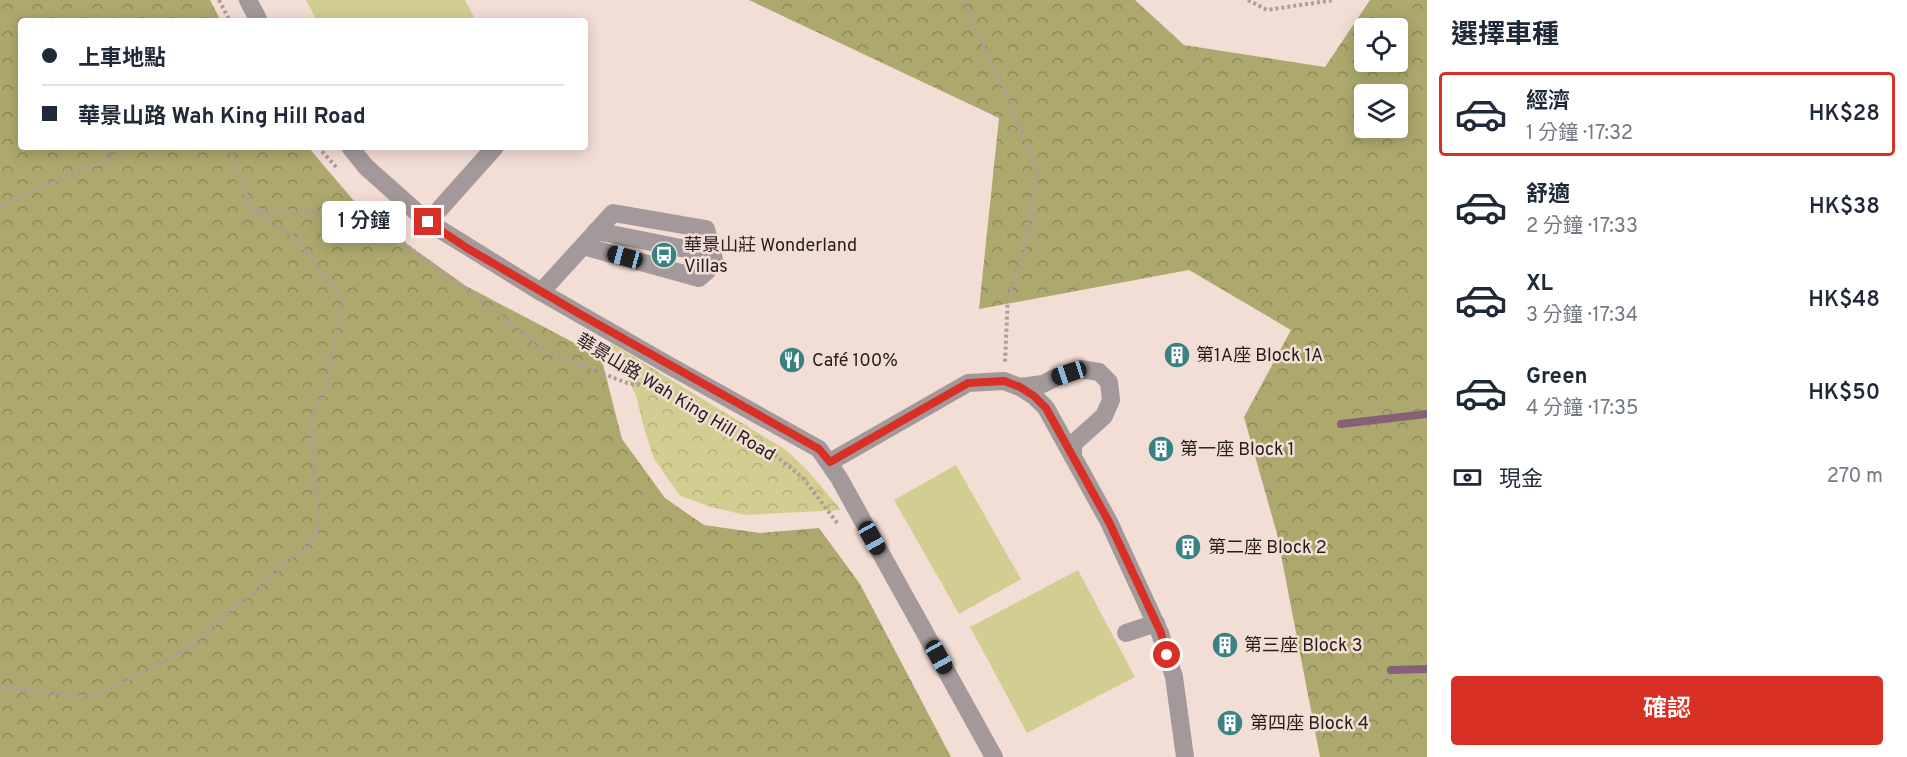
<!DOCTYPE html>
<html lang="zh-TW">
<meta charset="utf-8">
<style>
:root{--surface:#fff;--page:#f6f6f7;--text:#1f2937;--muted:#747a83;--line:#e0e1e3;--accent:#d93025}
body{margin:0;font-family:Overpass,"Noto Sans TC",sans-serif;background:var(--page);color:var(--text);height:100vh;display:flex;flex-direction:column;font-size:22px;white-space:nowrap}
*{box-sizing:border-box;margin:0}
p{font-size:20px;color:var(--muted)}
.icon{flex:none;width:33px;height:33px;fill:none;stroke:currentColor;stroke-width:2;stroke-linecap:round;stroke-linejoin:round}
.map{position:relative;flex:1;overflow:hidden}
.side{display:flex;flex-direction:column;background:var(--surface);width:480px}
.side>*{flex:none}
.guide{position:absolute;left:18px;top:18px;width:570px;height:132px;border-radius:6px;box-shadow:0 3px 15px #0003;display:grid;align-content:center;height:132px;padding:0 24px;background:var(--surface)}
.tools{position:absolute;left:1354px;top:18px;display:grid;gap:12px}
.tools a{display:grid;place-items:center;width:54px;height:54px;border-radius:6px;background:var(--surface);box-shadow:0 3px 15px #0003;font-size:30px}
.end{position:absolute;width:27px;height:27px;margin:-14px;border:8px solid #d93025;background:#fff;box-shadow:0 0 0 3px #fff}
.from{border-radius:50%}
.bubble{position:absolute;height:42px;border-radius:6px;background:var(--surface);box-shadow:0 3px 15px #0003;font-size:20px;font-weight:600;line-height:42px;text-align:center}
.car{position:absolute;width:18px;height:36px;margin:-18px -9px;border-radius:8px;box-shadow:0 0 4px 2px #0007;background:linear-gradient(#222 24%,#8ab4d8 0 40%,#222 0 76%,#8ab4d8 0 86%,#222 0)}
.guide b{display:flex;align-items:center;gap:21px;height:57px;font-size:22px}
.guide b+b{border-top:2px solid var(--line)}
.guide i{width:15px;height:15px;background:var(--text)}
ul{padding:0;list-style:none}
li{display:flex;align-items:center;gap:18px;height:84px;margin:0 12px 9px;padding:0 12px;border:3px solid transparent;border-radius:6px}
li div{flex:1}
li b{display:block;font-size:22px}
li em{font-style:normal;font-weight:600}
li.active{border-color:var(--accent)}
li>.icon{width:54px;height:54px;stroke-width:1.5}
h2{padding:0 24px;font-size:27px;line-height:72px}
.pay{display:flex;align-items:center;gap:15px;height:66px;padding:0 24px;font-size:22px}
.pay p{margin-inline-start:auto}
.button{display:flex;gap:12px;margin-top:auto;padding:12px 24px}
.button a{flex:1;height:69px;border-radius:6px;background:var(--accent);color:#fff;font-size:24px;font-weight:600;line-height:69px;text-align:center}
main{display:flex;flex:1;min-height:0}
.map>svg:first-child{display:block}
.forest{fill:url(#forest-crowns);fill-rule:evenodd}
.park{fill:url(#park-crowns)}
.pitch{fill:#d2ce92}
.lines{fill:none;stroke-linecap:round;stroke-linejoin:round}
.stream{stroke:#876077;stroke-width:8}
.path{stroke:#ae9e97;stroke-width:4;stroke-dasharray:3 3;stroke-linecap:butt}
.minor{stroke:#a3999a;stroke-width:18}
.route{stroke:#d93025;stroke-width:8}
.labels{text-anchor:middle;stroke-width:5;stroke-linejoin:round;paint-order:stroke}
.poi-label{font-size:18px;fill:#241d1a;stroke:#f3ded6;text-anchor:start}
.street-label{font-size:18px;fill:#241d1a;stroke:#f3ded6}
</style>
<main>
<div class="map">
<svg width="1427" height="757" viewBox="0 0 1427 757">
<defs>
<pattern id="forest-crowns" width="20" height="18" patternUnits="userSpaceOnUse" patternTransform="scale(1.5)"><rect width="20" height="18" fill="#ada96e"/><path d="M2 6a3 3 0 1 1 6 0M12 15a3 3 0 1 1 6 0" fill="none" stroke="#8d895a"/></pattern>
<pattern id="park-crowns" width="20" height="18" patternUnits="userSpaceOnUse" patternTransform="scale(1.5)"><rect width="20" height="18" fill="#d2ce92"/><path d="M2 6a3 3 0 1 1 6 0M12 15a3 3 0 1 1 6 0" fill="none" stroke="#b4b07d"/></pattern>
</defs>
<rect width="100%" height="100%" fill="#f3ded6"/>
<g class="forest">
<path d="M0,0h210l11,21h-200v126h287l58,68 100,71 135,71 21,82 43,59 39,27 56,8 59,-5 41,56 91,173h-951z"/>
<path d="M749,0h386l49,45 141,22 45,-67h57v757h-107l-43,-223 -33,-117 47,-87 -102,-60 -210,39 20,-191zM1365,28h33v34h-33zM1365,94h33v34h-33z"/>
</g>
<path class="park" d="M611,343l175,107 23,22 32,38 -96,5 -34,-8 -31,-11 -26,-37 -10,-31 -8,-33 -16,-30 -12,-11z"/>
<g class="pitch">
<path d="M306,0h159l11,21h-159z"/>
<path d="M956,465l65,114 -62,35 -65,-114z"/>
<path d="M1078,570l57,107 -108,56 -57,-106z"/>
</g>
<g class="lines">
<g class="stream">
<path d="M1341,424l86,-10"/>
<path d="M1391,670l36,-1"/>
</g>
<g class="path">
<path d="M219,0l11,21"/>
<path d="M964,0l74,171 -15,83 -15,42 -3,66"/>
<path d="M1248,0l19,10 67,-10"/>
<path d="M230,147l21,63 115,5 184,138 77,30 33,5"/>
<path d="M318,147l20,22"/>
<path d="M0,206l2,-2 135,-57"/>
<path d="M375,206l12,11"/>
<path d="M661,388l109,63 33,27 35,46"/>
<path d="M0,687l92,11 93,-48 133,-114v-21l-8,-95 17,-33 15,-91 -50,-61 -41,-25"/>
</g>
<g class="minor">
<path d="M248,0l11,21"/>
<path d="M350,147l16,20 62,55 113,70 129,74 149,83 20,29 155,279"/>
<path d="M428,222l67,-75"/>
<path d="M596,231l105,21 10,-5"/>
<path d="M541,292l72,-79 93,16 8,31 -7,11 -8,7 -116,-32"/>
<path d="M1020,387l23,-3 14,-7 23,-8 19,3 10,10 2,18 -7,16 -29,26 -2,5v10"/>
<path d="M830,462l138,-79 36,-2 16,6 14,9 12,12 63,114 51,111 14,44 11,80"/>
<path d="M1126,633l30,-10"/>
</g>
</g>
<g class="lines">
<path class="route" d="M428,222l39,26 111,65 241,136 11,13 138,-79 36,-2 16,6 14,9 12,12 63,114 52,111 6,22"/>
</g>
<defs>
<symbol id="bus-disc" viewBox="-11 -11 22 22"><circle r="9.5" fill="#398284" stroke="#f3ded6"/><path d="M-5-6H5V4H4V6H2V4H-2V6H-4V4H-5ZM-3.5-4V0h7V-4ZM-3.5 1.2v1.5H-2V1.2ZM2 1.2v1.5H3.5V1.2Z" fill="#fff"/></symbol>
<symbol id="building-disc" viewBox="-11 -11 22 22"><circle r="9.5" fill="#398284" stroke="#f3ded6"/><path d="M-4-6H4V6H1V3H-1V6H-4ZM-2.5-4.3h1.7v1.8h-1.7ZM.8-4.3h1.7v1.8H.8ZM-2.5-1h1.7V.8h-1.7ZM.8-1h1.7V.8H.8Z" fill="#fff"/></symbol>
<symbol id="restaurant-disc" viewBox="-11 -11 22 22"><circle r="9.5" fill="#398284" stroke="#f3ded6"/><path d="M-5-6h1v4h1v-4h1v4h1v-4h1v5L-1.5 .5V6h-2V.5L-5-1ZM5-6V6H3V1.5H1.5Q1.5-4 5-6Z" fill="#fff"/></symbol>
</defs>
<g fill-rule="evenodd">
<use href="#bus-disc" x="649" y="240" width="30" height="30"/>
<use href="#building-disc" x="1162" y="340" width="30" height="30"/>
<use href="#restaurant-disc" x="777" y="345" width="30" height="30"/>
<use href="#building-disc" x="1146" y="434" width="30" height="30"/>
<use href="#building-disc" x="1173" y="532" width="30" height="30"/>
<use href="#building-disc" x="1210" y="630" width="30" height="30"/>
<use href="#building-disc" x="1215" y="708" width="30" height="30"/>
</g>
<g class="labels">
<g class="poi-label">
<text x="684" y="251">華景山莊 Wonderland<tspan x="684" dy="21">Villas</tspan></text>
<text x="1196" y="361">第1A座 Block 1A</text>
<text x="812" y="366">Café 100%</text>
<text x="1180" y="455">第一座 Block 1</text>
<text x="1208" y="553">第二座 Block 2</text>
<text x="1244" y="651">第三座 Block 3</text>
<text x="1250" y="729">第四座 Block 4</text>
</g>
<g class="street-label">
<text transform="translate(676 397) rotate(31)" y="6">華景山路 Wah King Hill Road</text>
</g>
</g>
</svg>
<div class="tools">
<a><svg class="icon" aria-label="locate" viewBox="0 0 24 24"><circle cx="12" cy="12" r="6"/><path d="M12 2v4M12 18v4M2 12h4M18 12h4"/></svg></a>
<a><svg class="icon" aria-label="layers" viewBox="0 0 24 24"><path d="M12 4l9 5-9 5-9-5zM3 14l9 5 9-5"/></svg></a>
</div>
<i class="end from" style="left:1167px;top:655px"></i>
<i class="end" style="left:428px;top:222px"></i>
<div class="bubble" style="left:322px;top:201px;width:84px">1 分鐘</div>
<i class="car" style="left:625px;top:257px;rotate:285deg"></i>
<i class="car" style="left:1069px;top:373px;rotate:252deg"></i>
<i class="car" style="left:872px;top:538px;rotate:151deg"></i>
<i class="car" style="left:939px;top:657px;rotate:151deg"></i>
<div class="guide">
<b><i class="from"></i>上車地點</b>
<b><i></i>華景山路 Wah King Hill Road</b>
</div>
</div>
<section class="side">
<h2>選擇車種</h2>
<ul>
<li class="active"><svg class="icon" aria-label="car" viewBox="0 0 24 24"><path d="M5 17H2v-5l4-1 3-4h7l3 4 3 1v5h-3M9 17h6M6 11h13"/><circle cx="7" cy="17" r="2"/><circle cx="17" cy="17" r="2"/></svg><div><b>經濟</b><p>1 分鐘 · 17:32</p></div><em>HK$28</em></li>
<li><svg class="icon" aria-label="car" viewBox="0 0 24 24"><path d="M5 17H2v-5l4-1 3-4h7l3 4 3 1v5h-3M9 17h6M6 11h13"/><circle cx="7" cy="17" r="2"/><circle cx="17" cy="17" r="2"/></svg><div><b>舒適</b><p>2 分鐘 · 17:33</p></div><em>HK$38</em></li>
<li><svg class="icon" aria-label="car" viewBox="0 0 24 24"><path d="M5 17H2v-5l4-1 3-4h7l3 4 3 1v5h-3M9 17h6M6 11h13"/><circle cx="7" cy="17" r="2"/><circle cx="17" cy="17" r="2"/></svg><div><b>XL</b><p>3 分鐘 · 17:34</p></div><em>HK$48</em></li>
<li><svg class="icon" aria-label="car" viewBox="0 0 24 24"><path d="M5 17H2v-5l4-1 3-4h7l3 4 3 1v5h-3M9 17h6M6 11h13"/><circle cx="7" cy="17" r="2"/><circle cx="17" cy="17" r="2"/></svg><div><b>Green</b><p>4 分鐘 · 17:35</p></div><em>HK$50</em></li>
</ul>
<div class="pay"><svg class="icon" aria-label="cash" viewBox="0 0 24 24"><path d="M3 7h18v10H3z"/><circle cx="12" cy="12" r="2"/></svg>現金<p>270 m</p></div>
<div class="button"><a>確認</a></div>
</section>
</main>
